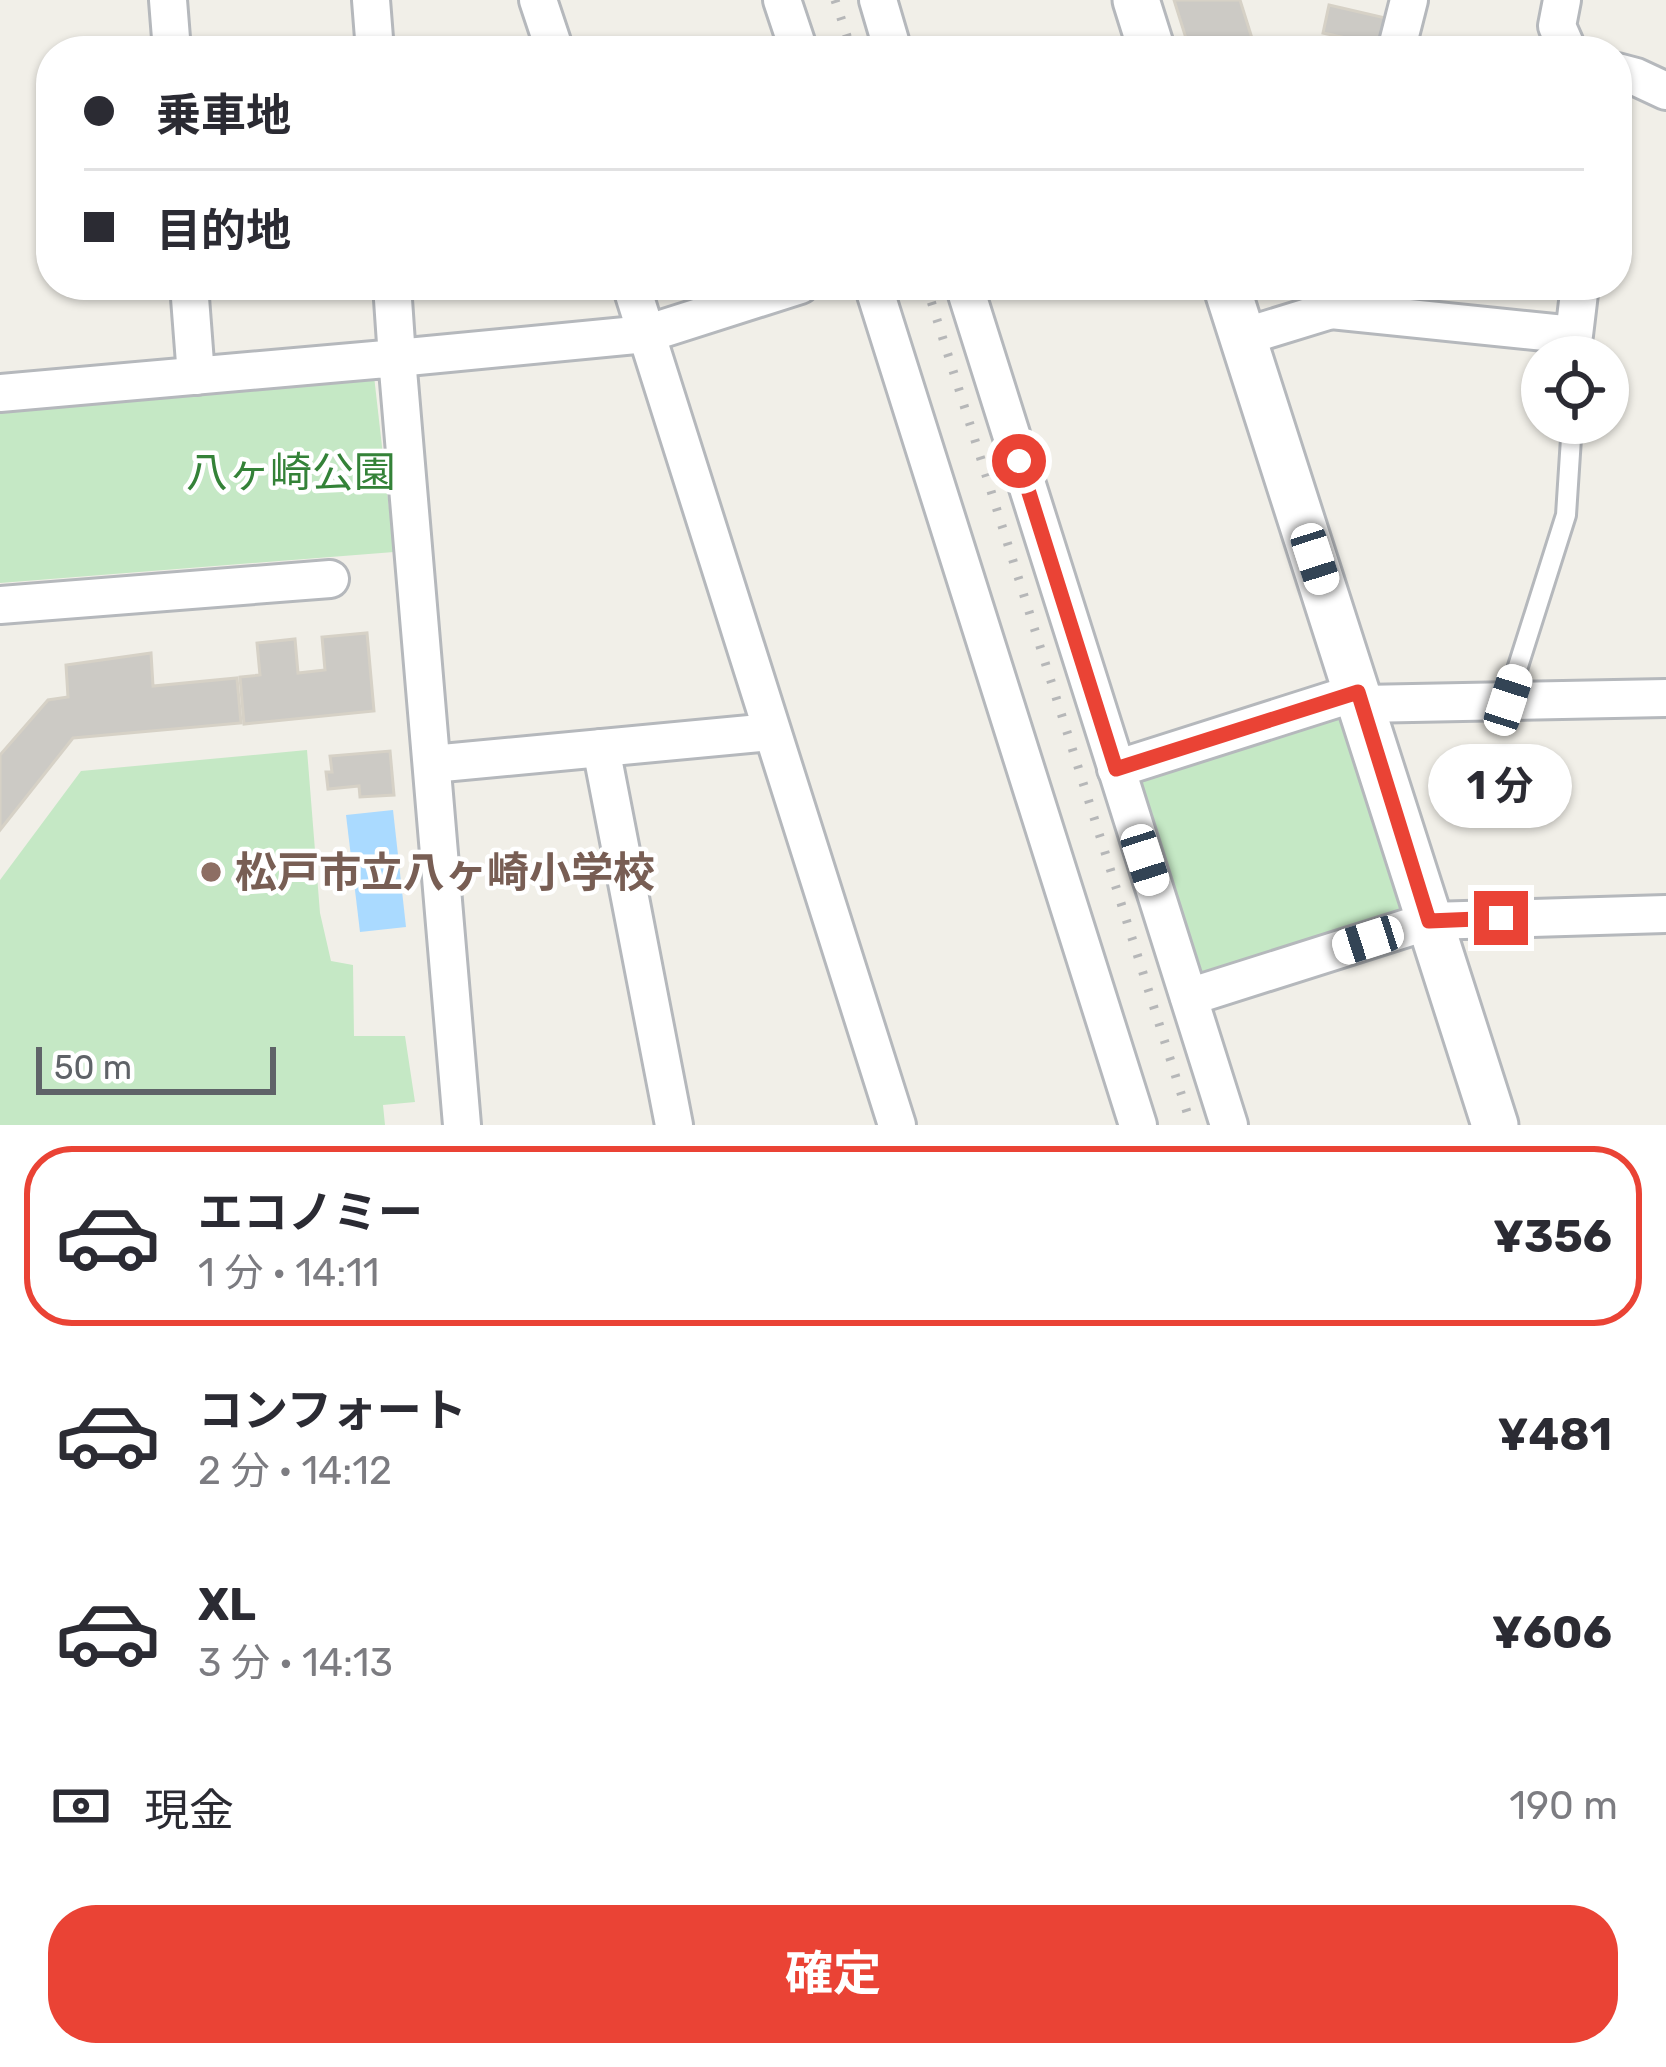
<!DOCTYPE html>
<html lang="ja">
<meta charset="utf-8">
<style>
:root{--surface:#fff;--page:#f7f7f7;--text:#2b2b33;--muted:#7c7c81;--line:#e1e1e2;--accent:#ea4335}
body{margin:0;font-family:Rubik,"Noto Sans JP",sans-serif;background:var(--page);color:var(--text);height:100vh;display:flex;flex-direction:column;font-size:45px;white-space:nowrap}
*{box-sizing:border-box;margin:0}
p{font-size:39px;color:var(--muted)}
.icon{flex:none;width:66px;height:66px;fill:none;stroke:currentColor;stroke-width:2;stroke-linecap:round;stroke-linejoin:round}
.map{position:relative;height:1125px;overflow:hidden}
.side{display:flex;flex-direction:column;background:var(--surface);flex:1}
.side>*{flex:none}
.banner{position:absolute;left:36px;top:36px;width:1596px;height:264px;border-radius:48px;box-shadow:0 3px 9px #0004;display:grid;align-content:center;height:264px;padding:0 48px;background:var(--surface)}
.fabs{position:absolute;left:1521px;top:336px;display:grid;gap:24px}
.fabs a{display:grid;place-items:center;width:108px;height:108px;border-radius:50%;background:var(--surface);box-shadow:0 3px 9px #0004;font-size:60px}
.scale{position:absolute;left:36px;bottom:30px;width:240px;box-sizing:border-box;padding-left:12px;border:6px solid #5f6368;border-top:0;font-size:33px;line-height:42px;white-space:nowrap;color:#5f6368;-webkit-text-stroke:9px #fff;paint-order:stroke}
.end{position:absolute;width:54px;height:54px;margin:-27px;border:15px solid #ea4335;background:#fff;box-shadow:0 0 0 6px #fff}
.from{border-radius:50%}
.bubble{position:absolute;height:84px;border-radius:42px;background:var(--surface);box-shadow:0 3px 9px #0004;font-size:39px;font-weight:700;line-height:84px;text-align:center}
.car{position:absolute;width:36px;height:72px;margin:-36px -18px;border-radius:15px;box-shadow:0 0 9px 3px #0007;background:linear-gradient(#fff 24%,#345 0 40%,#fff 0 76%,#345 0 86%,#fff 0)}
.banner b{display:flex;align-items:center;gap:42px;height:114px;font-size:45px}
.banner b+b{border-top:3px solid var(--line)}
.banner i{width:30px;height:30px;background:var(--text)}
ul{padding:21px 0 0;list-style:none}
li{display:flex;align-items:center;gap:36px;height:180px;margin:0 24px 18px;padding:0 24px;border:6px solid transparent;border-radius:48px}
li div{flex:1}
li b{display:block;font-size:45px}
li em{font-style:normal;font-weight:700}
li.current{border-color:var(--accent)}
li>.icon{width:108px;height:108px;stroke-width:1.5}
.pay{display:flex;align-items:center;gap:30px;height:132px;padding:0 48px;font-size:45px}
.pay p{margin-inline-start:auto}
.button{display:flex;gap:24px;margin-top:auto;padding:24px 48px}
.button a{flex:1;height:138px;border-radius:48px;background:var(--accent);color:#fff;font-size:48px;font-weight:700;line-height:138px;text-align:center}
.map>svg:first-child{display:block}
.green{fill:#c5e8c5}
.water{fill:#aadaff}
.building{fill:#cccac5;stroke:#d6d1c6;stroke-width:3}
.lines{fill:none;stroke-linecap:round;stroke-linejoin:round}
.service-casing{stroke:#b5b8bc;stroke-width:24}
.minor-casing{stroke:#b5b8bc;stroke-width:42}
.tertiary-casing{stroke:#b5b8bc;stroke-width:51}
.service{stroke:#fff;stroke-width:18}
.minor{stroke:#fff;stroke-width:36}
.tertiary{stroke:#fff;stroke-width:45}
.rail{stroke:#b6b7b8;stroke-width:9;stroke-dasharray:3 15;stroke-linecap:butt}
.route{stroke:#ea4335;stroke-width:15}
.education-dot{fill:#8d6e63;stroke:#fff;stroke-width:4.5}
.labels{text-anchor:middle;stroke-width:9;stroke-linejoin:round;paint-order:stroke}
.park-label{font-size:42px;fill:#348238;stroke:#fff}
.education-label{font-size:42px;font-weight:bold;fill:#785e54;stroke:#fff;text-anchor:start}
</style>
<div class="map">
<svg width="1666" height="1125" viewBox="0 0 1666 1125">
<rect width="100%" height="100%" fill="#f1efe8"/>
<g class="green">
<path d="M374,376l20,176 -394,31v-171z"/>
<path d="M1338,712l66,204 -192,62 -19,-3 -57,-185 10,-20z"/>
<path d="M307,750l13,163 11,48 22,4 1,71h51l10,66 -32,3 2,20h-385v-245l81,-109z"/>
</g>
<path class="water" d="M393,810l13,117 -46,5 -14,-117z"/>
<g class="building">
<path d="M1174,0h66l16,51h-66z"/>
<path d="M1329,5l61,14 -7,27 -60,-13z"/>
<path d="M367,633l7,78 -130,13 -4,-47 20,-2 -3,-32 38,-4 3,34 27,-3 -3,-33z"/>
<path d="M151,653l2,33 84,-8 4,45 -168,15 -73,92v-75l48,-55 20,-3 -2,-32z"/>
<path d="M390,751l4,44 -34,2 -1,-11 -31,3 -2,-17h6l-2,-16z"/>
</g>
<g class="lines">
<defs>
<path id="service" d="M1507,701l59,-186 6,-92"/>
<g id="minor">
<path d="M168,0l4,51"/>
<path d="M371,0l4,51"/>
<path d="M538,0l17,51"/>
<path d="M782,0l17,51"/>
<path d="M878,0l15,51"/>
<path d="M1562,0l-5,26 11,25"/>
<path d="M1396,51l13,-51"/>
<path d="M1617,72l19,5 30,14"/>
<path d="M189,285l7,91"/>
<path d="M392,285l5,73 249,-24 154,-49"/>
<path d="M631,285l266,840"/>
<path d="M873,285l265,840"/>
<path d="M964,285l265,840"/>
<path d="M1331,310l243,25 6,-50"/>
<path d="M1243,337l88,-27 6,-25"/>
<path d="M0,393l397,-35 65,767"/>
<path d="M0,605l330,-26"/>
<path d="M1362,704l304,-6"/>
<path d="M601,748l73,377"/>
<path d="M432,764l339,-32"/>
<path d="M1116,769l242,-77"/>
<path d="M1189,997l240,-76 237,-7"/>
</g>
<g id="tertiary">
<path d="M1136,0l16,51"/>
<path d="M1226,285l269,840"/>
</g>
</defs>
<use href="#service" class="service-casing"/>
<use href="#minor" class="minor-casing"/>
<use href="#tertiary" class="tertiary-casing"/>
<use href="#service" class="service"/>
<use href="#minor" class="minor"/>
<use href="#tertiary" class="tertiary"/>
<g class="rail">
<path d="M835,0l17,51"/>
<path d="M926,285l265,840"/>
</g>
</g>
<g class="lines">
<path class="route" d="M1019,461l97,308 242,-77 71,229 72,-3"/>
</g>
<circle class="education-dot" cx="211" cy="872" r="12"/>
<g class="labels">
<g class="park-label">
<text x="291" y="487">八ヶ崎公園</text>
</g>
<g class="education-label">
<text x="235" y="887">松戸市立八ヶ崎小学校</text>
</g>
</g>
</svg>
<div class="fabs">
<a><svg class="icon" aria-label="locate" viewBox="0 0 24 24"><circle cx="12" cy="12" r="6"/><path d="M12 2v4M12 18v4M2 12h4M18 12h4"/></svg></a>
</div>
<div class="scale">50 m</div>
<i class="end from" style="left:1019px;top:461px"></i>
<i class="end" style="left:1501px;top:918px"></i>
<div class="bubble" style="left:1428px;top:744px;width:144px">1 分</div>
<i class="car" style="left:1315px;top:559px;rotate:162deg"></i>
<i class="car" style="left:1508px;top:700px;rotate:18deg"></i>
<i class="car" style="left:1145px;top:860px;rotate:162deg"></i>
<i class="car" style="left:1368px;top:940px;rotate:252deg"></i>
<div class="banner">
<b><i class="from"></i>乗車地</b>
<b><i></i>目的地</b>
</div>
</div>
<section class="side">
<ul>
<li class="current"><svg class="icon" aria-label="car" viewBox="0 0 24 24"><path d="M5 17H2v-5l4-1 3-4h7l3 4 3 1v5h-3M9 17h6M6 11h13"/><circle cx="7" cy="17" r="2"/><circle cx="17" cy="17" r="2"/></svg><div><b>エコノミー</b><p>1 分 · 14:11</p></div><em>¥356</em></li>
<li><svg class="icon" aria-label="car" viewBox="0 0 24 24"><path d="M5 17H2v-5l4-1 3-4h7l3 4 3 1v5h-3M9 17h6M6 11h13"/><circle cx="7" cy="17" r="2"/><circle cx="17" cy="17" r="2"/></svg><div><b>コンフォート</b><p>2 分 · 14:12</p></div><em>¥481</em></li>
<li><svg class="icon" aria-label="car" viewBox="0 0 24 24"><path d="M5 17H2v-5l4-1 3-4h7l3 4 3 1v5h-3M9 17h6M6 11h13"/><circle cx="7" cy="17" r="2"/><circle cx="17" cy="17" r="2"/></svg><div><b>XL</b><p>3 分 · 14:13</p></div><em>¥606</em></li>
</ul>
<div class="pay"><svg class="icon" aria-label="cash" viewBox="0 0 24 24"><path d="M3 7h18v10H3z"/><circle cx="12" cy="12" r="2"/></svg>現金<p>190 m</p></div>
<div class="button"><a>確定</a></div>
</section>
